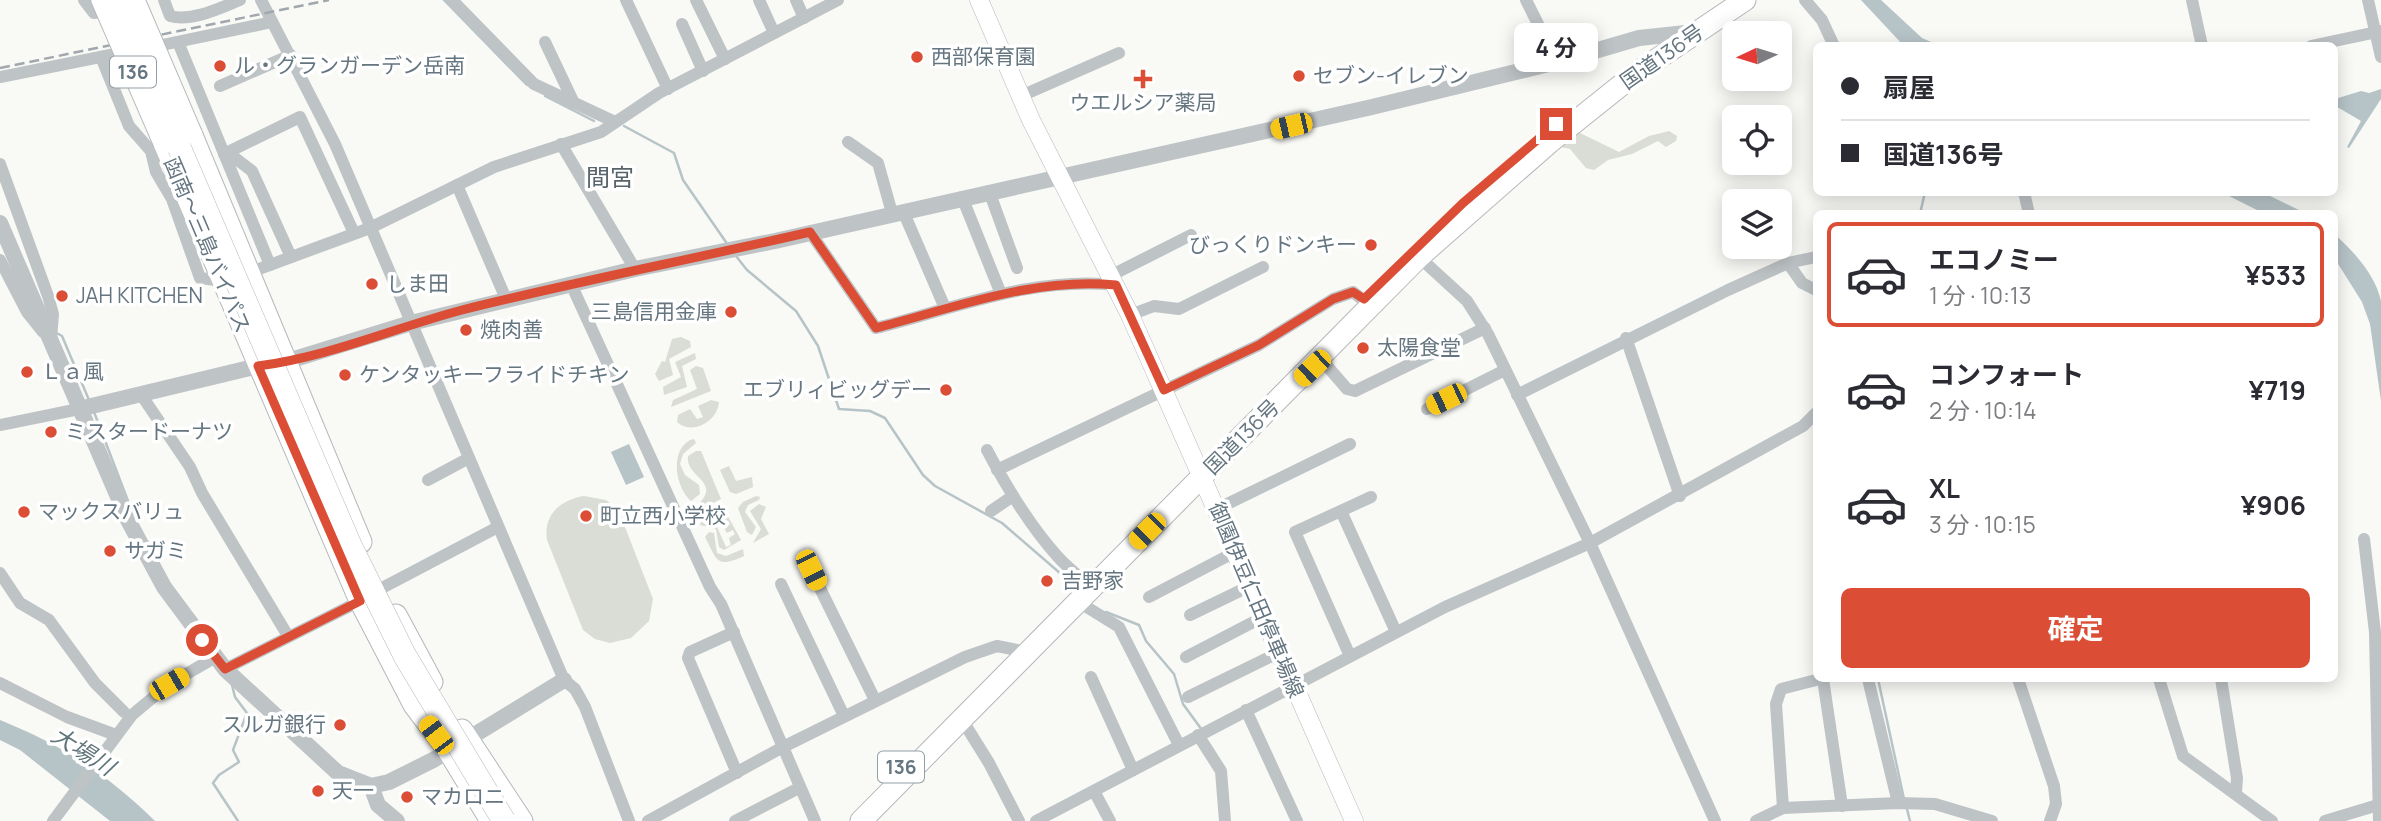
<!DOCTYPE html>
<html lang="ja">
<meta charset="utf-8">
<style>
:root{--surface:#fff;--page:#f2f2f3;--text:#2b2b33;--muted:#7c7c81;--line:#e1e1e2;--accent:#db4d34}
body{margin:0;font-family:Manrope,"Noto Sans JP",sans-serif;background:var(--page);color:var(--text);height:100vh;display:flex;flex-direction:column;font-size:26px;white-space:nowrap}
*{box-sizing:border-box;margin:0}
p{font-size:23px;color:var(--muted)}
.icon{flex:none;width:38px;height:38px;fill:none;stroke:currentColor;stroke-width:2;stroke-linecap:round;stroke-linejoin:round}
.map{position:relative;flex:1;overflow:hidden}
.panel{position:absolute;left:1813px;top:210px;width:525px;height:472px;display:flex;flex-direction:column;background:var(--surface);border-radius:10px;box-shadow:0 4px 18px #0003}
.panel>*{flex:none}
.guide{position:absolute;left:1813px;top:42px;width:525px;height:154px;border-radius:10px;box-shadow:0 4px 18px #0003;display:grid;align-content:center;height:154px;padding:0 28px;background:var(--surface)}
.needle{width:46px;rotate:266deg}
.fabs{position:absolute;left:1722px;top:21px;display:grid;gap:14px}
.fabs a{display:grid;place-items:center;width:70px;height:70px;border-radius:10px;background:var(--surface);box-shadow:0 4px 18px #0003;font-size:35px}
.end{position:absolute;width:32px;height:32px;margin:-16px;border:9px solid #db4d34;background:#fff;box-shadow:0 0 0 4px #fff}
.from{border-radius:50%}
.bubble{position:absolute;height:49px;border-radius:10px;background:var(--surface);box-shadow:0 4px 18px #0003;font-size:23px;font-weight:700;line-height:49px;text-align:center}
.car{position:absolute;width:21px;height:42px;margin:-21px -10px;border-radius:9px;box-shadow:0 0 5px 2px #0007;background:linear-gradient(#f5c518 24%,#345 0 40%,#f5c518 0 76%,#345 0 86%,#f5c518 0)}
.guide b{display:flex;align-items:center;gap:24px;height:66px;font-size:26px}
.guide b+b{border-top:2px solid var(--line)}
.guide i{width:18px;height:18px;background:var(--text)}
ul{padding:12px 0 0;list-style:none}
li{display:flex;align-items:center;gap:21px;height:105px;margin:0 14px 10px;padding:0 14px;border:4px solid transparent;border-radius:10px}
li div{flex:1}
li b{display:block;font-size:26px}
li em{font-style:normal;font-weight:700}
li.current{border-color:var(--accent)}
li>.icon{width:63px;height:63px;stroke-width:1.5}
.button{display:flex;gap:14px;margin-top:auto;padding:14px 28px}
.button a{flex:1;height:80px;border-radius:10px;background:var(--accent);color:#fff;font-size:28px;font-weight:700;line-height:80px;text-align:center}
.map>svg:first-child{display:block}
.green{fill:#d9ddd6}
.water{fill:#b7c4c7}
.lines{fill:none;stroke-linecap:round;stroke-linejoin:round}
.stream{stroke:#b7c4c7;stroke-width:2.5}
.secondary-casing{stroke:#b3b9bd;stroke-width:19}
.trunk-casing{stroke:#b4b8bb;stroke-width:23}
.minor{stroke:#bec3c6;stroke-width:12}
.tertiary{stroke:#bec3c6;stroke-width:16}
.secondary{stroke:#fff;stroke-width:18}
.trunk{stroke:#fff;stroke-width:21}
.rail{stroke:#a0a8ad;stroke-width:2.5;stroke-dasharray:10 5;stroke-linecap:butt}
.trunk-bridge-casing{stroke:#b4b8bb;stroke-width:23;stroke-linecap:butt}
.motorway-bridge-casing{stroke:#b4b8bb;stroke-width:24;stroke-linecap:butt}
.trunk-bridge{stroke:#fff;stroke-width:21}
.motorway-bridge{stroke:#fff;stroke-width:23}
.route{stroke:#db4d34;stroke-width:9}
.poi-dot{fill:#db4d34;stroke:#fff;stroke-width:2.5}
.labels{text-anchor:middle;stroke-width:7;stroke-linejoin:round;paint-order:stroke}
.shield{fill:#fff;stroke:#939fa6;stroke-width:2}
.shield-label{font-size:19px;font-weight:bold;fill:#657680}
.poi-label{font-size:21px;fill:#657680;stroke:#fff;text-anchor:start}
.street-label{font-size:21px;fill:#657680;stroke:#fff}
.water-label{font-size:23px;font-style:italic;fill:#60757a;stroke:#fff}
.quarter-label{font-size:24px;fill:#57646b;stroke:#fff}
</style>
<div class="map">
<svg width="2381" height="821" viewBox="0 0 2381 821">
<rect width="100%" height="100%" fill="#f9f9f6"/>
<g class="green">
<path d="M1576,131l43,21 30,-16 20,-5 8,5 -1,5 -10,6 -8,-6 -26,13 -24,6 -14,10 -8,-2 -16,-19 -9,-2 1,-6z"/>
<path d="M681,337l9,4 1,6 -22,12 4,16 -14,6 -4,-7 7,-13 3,1 7,-23z"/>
<path d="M695,353l1,6 -14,7 5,21 -23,8 -1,-8 18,-10 -6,-15z"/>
<path d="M696,366l7,2 8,23 -40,16 2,-7 24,-11 -7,-19z"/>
<path d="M711,400l8,2c-1,19 -27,34 -42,20l1,-7 12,-6 7,10 6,-2 -5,-11z"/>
<path d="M690,440l4,-1 2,4 -13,11 -3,10 5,11 14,10 1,9 -9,7c-15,-13 -22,-49 -1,-61z"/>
<path d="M696,451h5l20,48 -25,13 -2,-4c32,-27 -9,-29 -6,-52z"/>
<path d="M729,466l7,15 16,-4 1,10 -17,7 -6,-2 -10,-22z"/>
<path d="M584,496l22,4 12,9 35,90 -4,22 -18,17 -21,5 -15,-4 -12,-9 -36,-90c-4,-25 13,-40 37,-44z"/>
<path d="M756,496l4,1 -1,3 -11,5 -3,7 11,15 -4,8 -5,-3 -9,-24 5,-6z"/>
<path d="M759,504l7,3 -5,12 8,15 -16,9 8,-14 -11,-18z"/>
<path d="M725,511l16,29 -17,10 -5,-3 -3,-18 -16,-4 2,-5 10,-4 14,31 5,-2 -2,-7 6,-4 -2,-4 -6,3 -3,-5 6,-4 -2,-3 -7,2 -3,-7z"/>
<path d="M709,532l5,1 3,20 9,3 17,-7 1,7c-28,13 -27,4 -39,-19z"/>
</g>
<g class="water">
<path d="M1861,0h20l41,38 16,7h-35z"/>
<path d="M2381,89v10l-32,49 -2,-1 14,-26 -22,-13 -4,1v-10l26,-8 8,2z"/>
<path d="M2223,193h41l41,20h-42z"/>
<path d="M2334,234c19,16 42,42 47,67 0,27 0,72 0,100l-11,-77 -8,-22 -27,-43z"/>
<path d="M629,444l15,33 -18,8 -15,-33z"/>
<path d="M0,720c62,25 107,54 155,101h-45l-90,-71 -20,-10z"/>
</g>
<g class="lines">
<g class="stream">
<path d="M444,0l83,85"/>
<path d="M545,96l49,25"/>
<path d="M624,126l50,27 9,27 45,65"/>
<path d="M1920,214l5,-22"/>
<path d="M736,256l11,14 49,41 22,35 21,63 31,2 15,7 38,57 12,11 67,37 66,57"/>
<path d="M55,332l7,4 27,64"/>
<path d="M94,412l34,89"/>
<path d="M1106,612l33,13 7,16 28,33 9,30 19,26"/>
<path d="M1878,679l26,120"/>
<path d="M232,685l3,12 12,16 -14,37 6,12 -20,13 -6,8 25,38"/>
<path d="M1907,809l3,12"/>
</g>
<defs>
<path id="secondary" d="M979,0l52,120 99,195 224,506"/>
<g id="trunk">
<path d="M191,133l170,409"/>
<path d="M164,143l196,458 54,104 34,45 40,66"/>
<path d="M396,615l36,67"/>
<path d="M462,730l60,91"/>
<path d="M861,821l558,-564 131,-115 85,-68 110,-74"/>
</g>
</defs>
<use href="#secondary" class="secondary-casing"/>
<use href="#trunk" class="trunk-casing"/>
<g class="minor">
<path d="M84,0l10,13 17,-3"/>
<path d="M164,0l6,16c22,6 50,-8 70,-16"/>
<path d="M261,0l74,144 229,536 11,9 10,18 44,114"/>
<path d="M452,0l82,84 81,38"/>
<path d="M626,0l42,89"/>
<path d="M696,0l29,59"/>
<path d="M759,0l15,33"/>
<path d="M796,0l8,18"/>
<path d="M1526,0l31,62"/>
<path d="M1805,0l17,20 12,26"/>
<path d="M2192,0l10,46"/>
<path d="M2368,0l13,57"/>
<path d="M682,24l21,47"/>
<path d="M178,42l92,223"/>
<path d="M545,42l29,61"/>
<path d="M2311,46l70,-15"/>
<path d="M148,48l124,-26"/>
<path d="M101,57l28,69 22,25 5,21 16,27 28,79 23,3"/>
<path d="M0,77l130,-26"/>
<path d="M220,86l71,-31"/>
<path d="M1021,96l98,-43"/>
<path d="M848,142l30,21 14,50"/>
<path d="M561,144l74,125"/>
<path d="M224,154l76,-37 54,116"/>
<path d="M226,158h9l17,13 39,86"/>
<path d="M0,164l48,132 5,18 -2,25"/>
<path d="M457,185l49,114"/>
<path d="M989,191l28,77"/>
<path d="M2024,192l5,22"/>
<path d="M962,197l39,97"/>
<path d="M903,211l42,97"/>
<path d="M810,232l66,96c79,-20 158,-52 240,-43"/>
<path d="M1419,257l48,44 21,33 102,209 125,278"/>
<path d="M0,260l27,52 16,20"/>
<path d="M1788,263l14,20 14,7"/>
<path d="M248,273l122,-45 124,-61 107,-35 58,-39 179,-93"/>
<path d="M1112,275l79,-40"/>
<path d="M571,284l139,303 11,17 94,217"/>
<path d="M1130,315l24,-9 25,3 84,-42"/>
<path d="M1626,338l54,158"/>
<path d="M1321,359l26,30 8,2 130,-63"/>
<path d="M140,393l50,74 12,26 86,143"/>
<path d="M1517,395l211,-105 60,-27 28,-6"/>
<path d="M1427,409l78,-39"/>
<path d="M0,425l79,-16"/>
<path d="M987,450c20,38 42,75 71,107 10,11 22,20 33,30"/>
<path d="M997,470l262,-125 74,-46 20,-7 19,15"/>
<path d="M428,480l41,-22"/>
<path d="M1217,509l133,-65"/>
<path d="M991,511l22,-15"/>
<path d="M1341,511l55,121"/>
<path d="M2364,539l11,93 4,189"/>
<path d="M811,570l64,130"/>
<path d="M0,573l20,30 29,17 46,63 29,29"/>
<path d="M781,584l63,132"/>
<path d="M382,588l116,-61"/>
<path d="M1149,597l86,-45"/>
<path d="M1077,601l42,26 60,118"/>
<path d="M1190,615l60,-29"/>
<path d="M734,632l-44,20 -2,6 49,115"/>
<path d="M1350,656l-55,-124 76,-35"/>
<path d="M1186,657l77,-40"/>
<path d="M225,669l135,-68"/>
<path d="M1091,677l42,93"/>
<path d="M1823,679l19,127"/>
<path d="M1868,679l30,124"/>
<path d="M2018,679l36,107 2,18 -6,17"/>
<path d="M2159,679l24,77 89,65"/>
<path d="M2221,679l16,99 -1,14"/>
<path d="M0,683l67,34 49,18"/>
<path d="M1188,697l90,-44"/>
<path d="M1246,710l51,111"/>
<path d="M961,718l28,45 30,58"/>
<path d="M1198,735l23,36 4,50"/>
<path d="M1094,791l16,30"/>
<path d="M1783,808l-7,-104 5,-15 39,-10"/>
<path d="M53,821l79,-106 37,-31 45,-26"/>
<path d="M648,821l135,-74 182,-90 32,-11 20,4 6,6"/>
<path d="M735,821l64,-33"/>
<path d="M1036,821l409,-214 145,-64 213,-117 13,-13"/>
<path d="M1756,821l27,-13 115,-5 37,1 57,17"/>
<path d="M2325,821l53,-16"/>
</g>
<g class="tertiary">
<path d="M0,223l128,297 36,67 61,82 113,104 33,13 7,19 19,16"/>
<path d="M79,409l179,-43 27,-4 126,-39 224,-54 140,-28 597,-134 185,-45 82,-24 56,-6"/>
<path d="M371,786l18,-4 46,-23 129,-79"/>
</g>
<use href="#secondary" class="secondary"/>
<use href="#trunk" class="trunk"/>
<path class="rail" d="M0,68l329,-68"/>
<defs>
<g id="trunk-bridge">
<path d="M102,0l62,143"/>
<path d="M134,0l57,133"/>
</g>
<path id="motorway-bridge" d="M116,0l234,545 55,111 99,165"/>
</defs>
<use href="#trunk-bridge" class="trunk-bridge-casing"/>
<use href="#motorway-bridge" class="motorway-bridge-casing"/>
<use href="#trunk-bridge" class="trunk-bridge"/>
<use href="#motorway-bridge" class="motorway-bridge"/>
</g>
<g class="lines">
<path class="route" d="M202,640l23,29 135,-68 -102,-235c70,-9 136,-38 204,-56 116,-29 232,-51 348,-78l66,96c78,-20 158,-51 240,-43l48,105 95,-45 74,-46 20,-7 11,7 99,-96 93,-79"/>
</g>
<g class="poi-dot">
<circle cx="917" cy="57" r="7"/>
<circle cx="220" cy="66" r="7"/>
<circle cx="1299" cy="76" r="7"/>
<path d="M1139.5 68.5h7v7h7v7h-7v7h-7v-7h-7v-7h7z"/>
<circle cx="1371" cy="245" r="7"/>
<circle cx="372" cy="284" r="7"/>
<circle cx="62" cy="296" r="7"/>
<circle cx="731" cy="312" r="7"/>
<circle cx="466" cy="330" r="7"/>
<circle cx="1363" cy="348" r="7"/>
<circle cx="27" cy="372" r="7"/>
<circle cx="345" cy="375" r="7"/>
<circle cx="946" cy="390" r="7"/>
<circle cx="51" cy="432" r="7"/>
<circle cx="24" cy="512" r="7"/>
<circle cx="586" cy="516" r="7"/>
<circle cx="110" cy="551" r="7"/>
<circle cx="1047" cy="581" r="7"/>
<circle cx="340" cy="725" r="7"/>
<circle cx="318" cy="791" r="7"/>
<circle cx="407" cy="797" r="7"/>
</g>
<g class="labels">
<g class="shield">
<rect x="110" y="56.5" width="46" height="31" rx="5"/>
<rect x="878" y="751.5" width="46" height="31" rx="5"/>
</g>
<g class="shield-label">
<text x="133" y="79">136</text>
<text x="901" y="774">136</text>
</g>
<g class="poi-label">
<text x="931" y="64">西部保育園</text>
<text x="234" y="73">ル・グランガーデン岳南</text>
<text x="1313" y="83">セブン-イレブン</text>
<text x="1143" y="110" text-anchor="middle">ウエルシア薬局</text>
<text x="1357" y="252" text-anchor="end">びっくりドンキー</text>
<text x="386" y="291">しま田</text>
<text x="76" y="303">JAH KITCHEN</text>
<text x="717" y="319" text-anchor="end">三島信用金庫</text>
<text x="480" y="337">焼肉善</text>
<text x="1377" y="355">太陽食堂</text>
<text x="41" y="379">Ｌａ風</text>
<text x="359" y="382">ケンタッキーフライドチキン</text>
<text x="932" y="397" text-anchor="end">エブリィビッグデー</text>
<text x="65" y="439">ミスタードーナツ</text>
<text x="38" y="519">マックスバリュ</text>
<text x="600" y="523">町立西小学校</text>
<text x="124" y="558">サガミ</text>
<text x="1061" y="588">吉野家</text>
<text x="326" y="732" text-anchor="end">スルガ銀行</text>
<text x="332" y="798">天一</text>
<text x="421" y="804">マカロニ</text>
</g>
<g class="street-label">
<text transform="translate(1662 57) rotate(-35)" y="7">国道136号</text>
<text transform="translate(207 245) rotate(67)" y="7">函南～三島バイパス</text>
<text transform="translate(1242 437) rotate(-45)" y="7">国道136号</text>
<text transform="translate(1256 600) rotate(67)" y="7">御園伊豆仁田停車場線</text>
</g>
<g class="water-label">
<text transform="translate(83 751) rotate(32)" y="8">大場川</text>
</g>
<g class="quarter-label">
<text x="610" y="186">間宮</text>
</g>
</g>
</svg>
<div class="fabs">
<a><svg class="needle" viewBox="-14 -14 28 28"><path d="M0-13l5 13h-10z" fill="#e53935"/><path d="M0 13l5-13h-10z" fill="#7c7c81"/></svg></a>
<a><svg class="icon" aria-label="locate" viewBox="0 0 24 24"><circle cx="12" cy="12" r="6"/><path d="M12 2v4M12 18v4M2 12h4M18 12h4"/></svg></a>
<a><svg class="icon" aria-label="layers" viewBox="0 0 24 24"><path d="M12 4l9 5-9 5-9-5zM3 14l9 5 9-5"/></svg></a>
</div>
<i class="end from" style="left:202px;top:640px"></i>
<i class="end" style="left:1556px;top:124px"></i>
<div class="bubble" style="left:1514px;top:23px;width:84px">4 分</div>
<i class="car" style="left:1291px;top:126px;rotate:257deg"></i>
<i class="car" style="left:1312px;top:368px;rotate:226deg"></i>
<i class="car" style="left:1446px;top:399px;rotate:244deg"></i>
<i class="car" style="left:1147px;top:531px;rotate:225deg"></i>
<i class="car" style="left:811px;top:570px;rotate:154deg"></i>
<i class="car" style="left:169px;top:684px;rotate:60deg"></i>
<i class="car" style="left:436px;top:735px;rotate:323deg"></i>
<div class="guide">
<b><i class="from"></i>扇屋</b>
<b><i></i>国道136号</b>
</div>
<section class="panel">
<ul>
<li class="current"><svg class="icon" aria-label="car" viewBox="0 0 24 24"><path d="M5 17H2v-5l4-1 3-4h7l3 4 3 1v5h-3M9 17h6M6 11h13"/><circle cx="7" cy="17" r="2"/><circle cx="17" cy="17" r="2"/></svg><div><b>エコノミー</b><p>1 分 · 10:13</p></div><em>¥533</em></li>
<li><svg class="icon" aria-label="car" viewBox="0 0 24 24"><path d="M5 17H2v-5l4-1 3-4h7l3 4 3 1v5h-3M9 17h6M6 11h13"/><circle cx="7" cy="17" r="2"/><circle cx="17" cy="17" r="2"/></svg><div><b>コンフォート</b><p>2 分 · 10:14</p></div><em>¥719</em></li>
<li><svg class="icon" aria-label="car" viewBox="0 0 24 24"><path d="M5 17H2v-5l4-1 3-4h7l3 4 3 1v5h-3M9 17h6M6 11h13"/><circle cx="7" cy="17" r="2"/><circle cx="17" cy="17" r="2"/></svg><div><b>XL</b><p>3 分 · 10:15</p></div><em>¥906</em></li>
</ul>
<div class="button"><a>確定</a></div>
</section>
</div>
